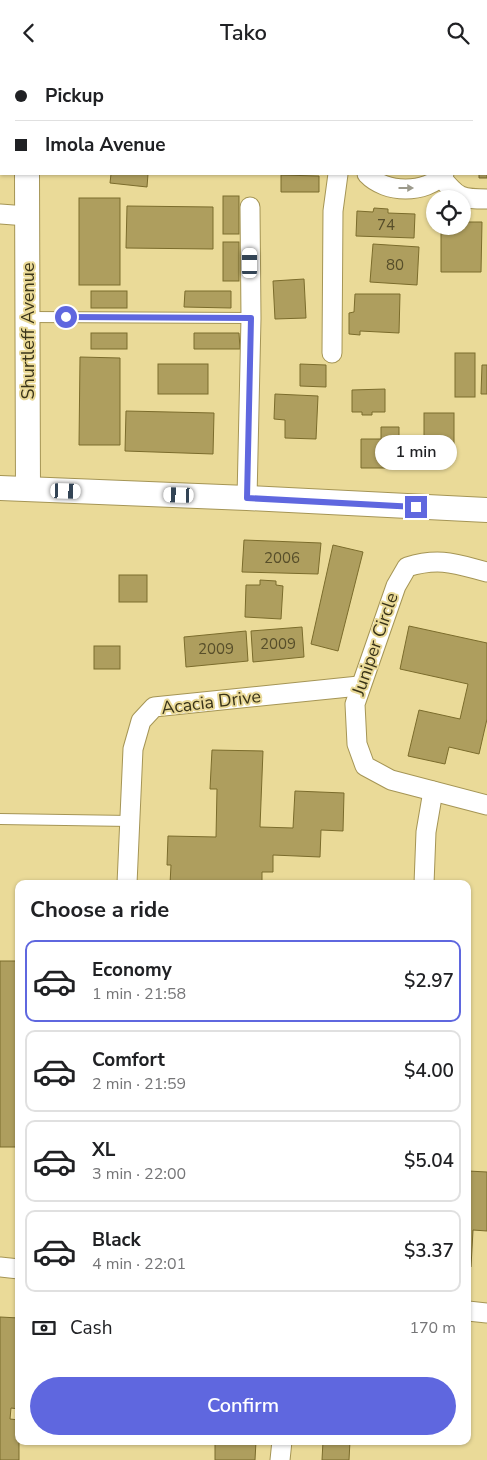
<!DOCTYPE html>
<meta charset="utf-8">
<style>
:root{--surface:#fff;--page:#f6f6f6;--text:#202124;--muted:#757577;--line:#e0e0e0;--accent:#5f67df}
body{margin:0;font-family:"Nunito Sans",sans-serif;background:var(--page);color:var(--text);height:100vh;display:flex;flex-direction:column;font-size:19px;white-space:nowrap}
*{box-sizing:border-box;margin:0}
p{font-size:16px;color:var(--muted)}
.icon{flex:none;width:28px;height:28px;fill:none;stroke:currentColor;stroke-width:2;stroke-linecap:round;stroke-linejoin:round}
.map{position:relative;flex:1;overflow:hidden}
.panel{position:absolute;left:15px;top:815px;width:456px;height:565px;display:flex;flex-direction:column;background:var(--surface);border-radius:10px;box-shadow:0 1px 4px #0004}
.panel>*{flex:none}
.banner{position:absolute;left:0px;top:0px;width:488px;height:110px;box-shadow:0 1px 4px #0004;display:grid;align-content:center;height:110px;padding:0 15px;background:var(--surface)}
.controls{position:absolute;left:426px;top:125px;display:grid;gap:10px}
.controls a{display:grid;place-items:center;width:45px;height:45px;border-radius:50%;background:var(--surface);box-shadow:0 1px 4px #0004;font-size:25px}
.end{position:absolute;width:22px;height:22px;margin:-11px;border:6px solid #5f67df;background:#fff;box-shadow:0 0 0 2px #fff}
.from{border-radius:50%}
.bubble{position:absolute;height:35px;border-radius:18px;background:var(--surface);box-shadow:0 1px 4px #0004;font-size:16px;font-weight:600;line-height:35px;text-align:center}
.car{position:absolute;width:15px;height:30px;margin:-15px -8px;border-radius:6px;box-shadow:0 0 4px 1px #0007;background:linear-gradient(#fff 24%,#345 0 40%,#fff 0 76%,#345 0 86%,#fff 0)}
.banner b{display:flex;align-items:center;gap:18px;height:48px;font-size:19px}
.banner b+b{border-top:1px solid var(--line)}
.banner i{width:12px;height:12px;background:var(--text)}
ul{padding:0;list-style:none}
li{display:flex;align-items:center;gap:15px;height:82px;margin:0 10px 8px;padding:0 5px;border:2px solid var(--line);border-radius:10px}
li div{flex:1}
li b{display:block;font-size:19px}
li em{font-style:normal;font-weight:600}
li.active{border-color:var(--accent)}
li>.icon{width:45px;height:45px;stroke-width:1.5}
h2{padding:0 15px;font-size:22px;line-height:60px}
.pay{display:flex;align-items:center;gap:12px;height:55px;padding:0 15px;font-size:19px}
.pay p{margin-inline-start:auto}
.action{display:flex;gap:10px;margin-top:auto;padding:10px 15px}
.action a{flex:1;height:58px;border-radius:30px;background:var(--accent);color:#fff;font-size:20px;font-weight:600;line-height:58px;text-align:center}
header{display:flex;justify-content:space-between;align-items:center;height:65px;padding:0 15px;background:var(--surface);font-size:22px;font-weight:600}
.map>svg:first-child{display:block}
.building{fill:#ae9e5e;stroke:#7b6c2c}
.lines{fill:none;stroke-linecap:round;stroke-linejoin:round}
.service-casing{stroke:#a59555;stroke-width:12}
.minor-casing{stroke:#a59555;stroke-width:21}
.tertiary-casing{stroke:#a59555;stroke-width:26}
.service{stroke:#fff;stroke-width:10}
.minor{stroke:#fff;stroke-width:19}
.tertiary{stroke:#fff;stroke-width:24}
.oneway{fill:#9c9a8c}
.route{stroke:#5f67df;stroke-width:6}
.labels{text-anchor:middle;stroke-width:4;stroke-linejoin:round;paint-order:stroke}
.number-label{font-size:15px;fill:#574e2a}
.street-label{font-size:18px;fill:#3a3419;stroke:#eada98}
</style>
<header><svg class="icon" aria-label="back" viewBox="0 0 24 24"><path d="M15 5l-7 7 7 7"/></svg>Tako<svg class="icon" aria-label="search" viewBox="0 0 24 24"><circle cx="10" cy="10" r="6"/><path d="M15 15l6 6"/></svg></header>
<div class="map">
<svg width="487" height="1395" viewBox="0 0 487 1395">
<rect width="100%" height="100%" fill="#eada98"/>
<g class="building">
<rect x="69" y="0" width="33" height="1"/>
<path d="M486,59l1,54h-8v-4h7z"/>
<path d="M111,109h37l-1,13 -37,-4z"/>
<path d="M281,110l38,1v16h-38z"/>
<rect x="223" y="131" width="16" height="38"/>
<rect x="79" y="133" width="41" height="87"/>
<path d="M127,141l86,1v42l-87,-1z"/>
<path d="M374,143l14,1v4l27,1 -1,24 -58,-2 1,-25 16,1z"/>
<path d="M462,157h20l-1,50h-40v-46h21z"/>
<rect x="223" y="177" width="16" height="39"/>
<path d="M373,179l46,3 -2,38 -47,-3z"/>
<path d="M304,214l2,39 -31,1 -2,-38z"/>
<rect x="91" y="226" width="36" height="17"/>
<path d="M185,226h46v17l-47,-1z"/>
<path d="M355,229h45l-1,39 -39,-2v4l-11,-1v-21l5,-1z"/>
<rect x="91" y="268" width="36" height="16"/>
<path d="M194,268h45l1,16h-46z"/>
<rect x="455" y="288" width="20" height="44"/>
<path d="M80,292l40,1v87h-41z"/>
<rect x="158" y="299" width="50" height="30"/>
<path d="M300,299l26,1v22l-26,-1z"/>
<path d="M482,300h5v29h-6z"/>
<path d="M385,324v23h-13v3h-10v-3h-10v-22z"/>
<path d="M275,329l43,2 -2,43 -31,-1v-18l-11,-1z"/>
<path d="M126,346l88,2 -1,41 -88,-3z"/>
<rect x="424" y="348" width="30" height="33"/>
<path d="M381,362h18v41h-38v-29h20z"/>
<path d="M244,475l77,3 -3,31 -76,-2z"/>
<path d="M333,480l30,7 -25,99 -27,-7z"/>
<rect x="119" y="510" width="28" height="27"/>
<path d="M260,515l16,1v4l7,1 -2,33 -36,-2 1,-32h14z"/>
<path d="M409,561l78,17v76l-8,35 -30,-7 -4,17 -37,-8 11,-46 41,9 8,-35 -68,-15z"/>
<path d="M302,562l2,30 -51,5 -2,-31z"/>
<path d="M246,566l2,30 -62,6 -2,-30z"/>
<rect x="94" y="581" width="26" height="23"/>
<path d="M212,685l51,1 -3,76 33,1 2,-37 49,2 -1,38 -22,-1 -1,27 -47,-2v17h-11v12h-92l1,-19h-4l1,-29 48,1 1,-48h-7z"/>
<path d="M0,896h19v163h-2l-1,23h-16z"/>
<path d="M468,1106l19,1v59l-14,-1 -2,37h-3z"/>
<path d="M0,1252l19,1v91l-8,-1 -1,11 9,1v40h-19z"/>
<path d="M215,1376h41l-1,19h-40z"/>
<path d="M323,1376h27l-1,19h-27z"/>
</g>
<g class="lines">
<defs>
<g id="service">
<path d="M28,252l223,1"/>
<path d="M0,754l130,2"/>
</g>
<g id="minor">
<path d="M365,1v-1"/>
<path d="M367,109c19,20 58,20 77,0"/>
<path d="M441,112c17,21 20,22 46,22"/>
<path d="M0,149l27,2"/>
<path d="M332,288l1,-142 5,-37"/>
<path d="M247,433l4,-180 -1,-111"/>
<path d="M487,507c-31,-8 -47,-15 -80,-5l-11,19 -41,118 2,40 8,22 26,14 96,25"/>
<path d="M127,819l6,-135 8,-28 13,-14 205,-21"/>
<path d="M424,819l2,-52 7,-41"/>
<path d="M0,1202l19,2"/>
<path d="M468,1246l19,2"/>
<path d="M280,1395l2,-19"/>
</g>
<g id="tertiary">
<path d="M27,0v1"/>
<path d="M27,109l1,315"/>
<path d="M0,423l247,10 240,12"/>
</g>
</defs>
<use href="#service" class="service-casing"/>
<use href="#minor" class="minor-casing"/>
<use href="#tertiary" class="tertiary-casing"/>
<use href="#service" class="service"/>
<use href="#minor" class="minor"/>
<use href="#tertiary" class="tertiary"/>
</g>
<defs><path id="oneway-solid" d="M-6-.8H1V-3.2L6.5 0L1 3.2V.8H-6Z" transform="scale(1.25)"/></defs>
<use class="oneway" href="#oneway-solid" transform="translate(406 123)"/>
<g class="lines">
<path class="route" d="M66,252l185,1 -4,180 169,9"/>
</g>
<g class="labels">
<g class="number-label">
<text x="386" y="165">74</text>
<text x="395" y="205">80</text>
<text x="282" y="498">2006</text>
<text x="278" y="584">2009</text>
<text x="216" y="589">2009</text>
</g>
<g class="street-label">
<text transform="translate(28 266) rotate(-90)" y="6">Shurtleff Avenue</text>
<text transform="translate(375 579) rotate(-71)" y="6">Juniper Circle</text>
<text transform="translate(211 637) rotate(-7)" y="6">Acacia Drive</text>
</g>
</g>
</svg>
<div class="controls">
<a><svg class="icon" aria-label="locate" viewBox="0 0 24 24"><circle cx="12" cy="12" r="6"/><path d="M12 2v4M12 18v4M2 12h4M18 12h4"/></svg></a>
</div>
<i class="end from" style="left:66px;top:252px"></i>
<i class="end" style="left:416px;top:442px"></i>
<div class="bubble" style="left:375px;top:370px;width:82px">1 min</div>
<i class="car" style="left:250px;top:198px;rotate:0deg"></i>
<i class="car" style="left:66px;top:426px;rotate:92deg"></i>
<i class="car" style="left:179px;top:430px;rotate:272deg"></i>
<div class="banner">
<b><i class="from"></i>Pickup</b>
<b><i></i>Imola Avenue</b>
</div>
<section class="panel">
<h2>Choose a ride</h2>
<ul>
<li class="active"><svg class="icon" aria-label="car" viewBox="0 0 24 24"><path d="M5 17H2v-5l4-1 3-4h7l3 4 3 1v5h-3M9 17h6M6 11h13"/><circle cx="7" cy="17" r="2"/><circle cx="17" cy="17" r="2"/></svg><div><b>Economy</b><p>1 min · 21:58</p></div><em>$2.97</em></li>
<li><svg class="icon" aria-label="car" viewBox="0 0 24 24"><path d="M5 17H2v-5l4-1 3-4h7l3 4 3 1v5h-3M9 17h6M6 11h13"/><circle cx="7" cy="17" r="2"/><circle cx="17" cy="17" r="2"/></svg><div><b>Comfort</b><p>2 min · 21:59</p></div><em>$4.00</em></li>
<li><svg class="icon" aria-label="car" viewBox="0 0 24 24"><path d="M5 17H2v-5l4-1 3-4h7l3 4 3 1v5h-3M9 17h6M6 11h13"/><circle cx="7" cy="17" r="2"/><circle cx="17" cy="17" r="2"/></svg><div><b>XL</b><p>3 min · 22:00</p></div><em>$5.04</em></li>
<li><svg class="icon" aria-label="car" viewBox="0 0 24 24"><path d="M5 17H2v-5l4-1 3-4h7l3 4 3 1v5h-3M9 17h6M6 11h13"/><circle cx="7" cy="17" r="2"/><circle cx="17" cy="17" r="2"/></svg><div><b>Black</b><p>4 min · 22:01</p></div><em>$3.37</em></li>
</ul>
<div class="pay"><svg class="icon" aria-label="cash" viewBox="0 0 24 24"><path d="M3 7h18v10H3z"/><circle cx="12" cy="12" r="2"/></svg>Cash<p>170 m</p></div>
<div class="action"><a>Confirm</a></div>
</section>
</div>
